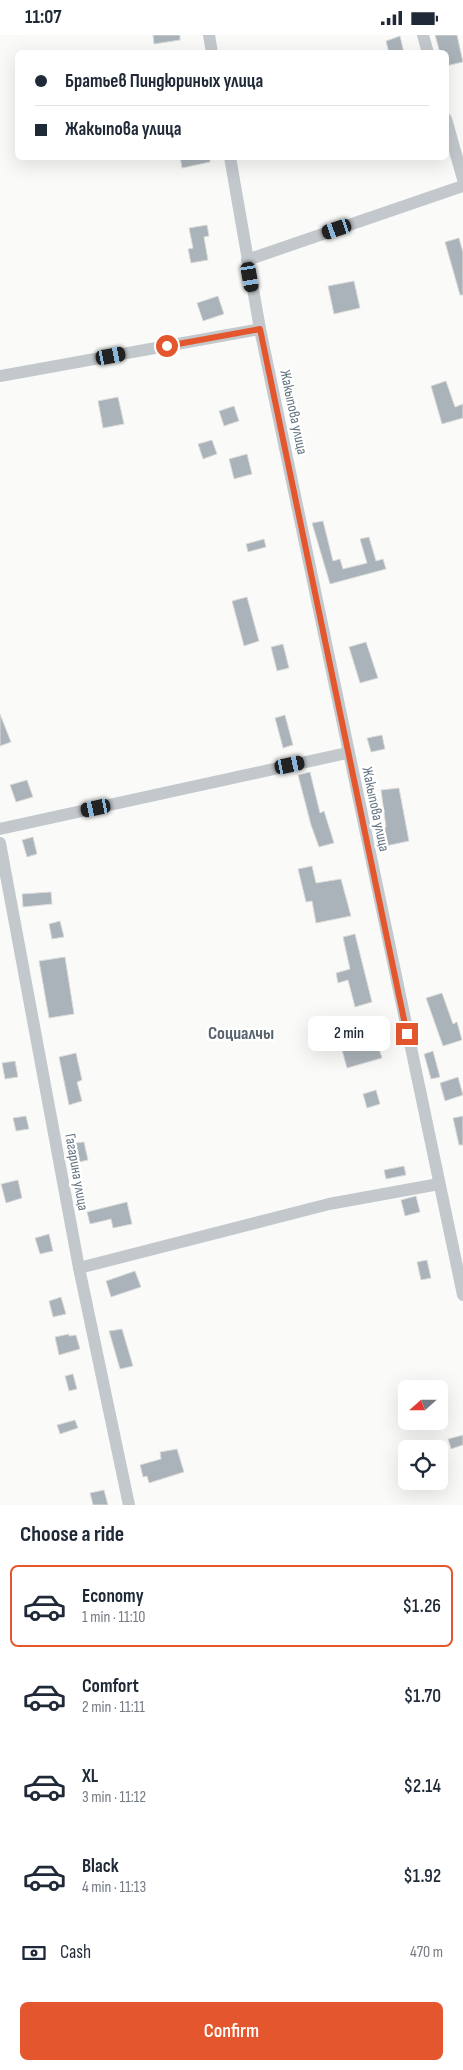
<!DOCTYPE html>
<meta charset="utf-8">
<style>
:root{--surface:#fff;--page:#f6f6f7;--text:#1f2937;--muted:#747a83;--line:#e0e1e3;--accent:#e4572e}
body{margin:0;font-family:"Sofia Sans Condensed",sans-serif;background:var(--page);color:var(--text);height:100vh;display:flex;flex-direction:column;font-size:19px;white-space:nowrap}
*{box-sizing:border-box;margin:0}
p{font-size:16px;color:var(--muted)}
.icon{flex:none;width:28px;height:28px;fill:none;stroke:currentColor;stroke-width:2;stroke-linecap:round;stroke-linejoin:round}
.map{position:relative;height:1470px;overflow:hidden}
.sheet{display:flex;flex-direction:column;background:var(--surface);flex:1}
.sheet>*{flex:none}
.hud{position:absolute;left:15px;top:15px;width:434px;height:110px;border-radius:8px;box-shadow:0 5px 20px #0002;display:grid;align-content:center;height:110px;padding:0 20px;background:var(--surface)}
.needle{width:32px;rotate:249deg}
.controls{position:absolute;left:398px;top:1345px;display:grid;gap:10px}
.controls a{display:grid;place-items:center;width:50px;height:50px;border-radius:8px;background:var(--surface);box-shadow:0 5px 20px #0002;font-size:25px}
.end{position:absolute;width:22px;height:22px;margin:-11px;border:6px solid #e4572e;background:#fff;box-shadow:0 0 0 2px #fff}
.from{border-radius:50%}
.bubble{position:absolute;height:35px;border-radius:8px;background:var(--surface);box-shadow:0 5px 20px #0002;font-size:16px;font-weight:600;line-height:35px;text-align:center}
.car{position:absolute;width:15px;height:30px;margin:-15px -8px;border-radius:6px;box-shadow:0 0 4px 1px #0007;background:linear-gradient(#222 24%,#8ab4d8 0 40%,#222 0 76%,#8ab4d8 0 86%,#222 0)}
.hud b{display:flex;align-items:center;gap:18px;height:48px;font-size:19px}
.hud b+b{border-top:1px solid var(--line)}
.hud i{width:12px;height:12px;background:var(--text)}
ul{padding:0;list-style:none}
li{display:flex;align-items:center;gap:15px;height:82px;margin:0 10px 8px;padding:0 10px;border:2px solid transparent;border-radius:8px}
li div{flex:1}
li b{display:block;font-size:19px}
li em{font-style:normal;font-weight:600}
li.active{border-color:var(--accent)}
li>.icon{width:45px;height:45px;stroke-width:1.5}
h2{padding:0 20px;font-size:22px;line-height:60px}
.pay{display:flex;align-items:center;gap:12px;height:55px;padding:0 20px;font-size:19px}
.pay p{margin-inline-start:auto}
.cta{display:flex;gap:10px;margin-top:auto;padding:10px 20px}
.cta a{flex:1;height:58px;border-radius:8px;background:var(--accent);color:#fff;font-size:20px;font-weight:600;line-height:58px;text-align:center}
.status{display:flex;justify-content:space-between;align-items:center;height:35px;padding:0 25px;background:var(--surface);direction:ltr}
.status svg{height:14px;fill:currentColor}
.map>svg:first-child{display:block}
.building{fill:#aab3b9;stroke:#dcdcda}
.lines{fill:none;stroke-linecap:round;stroke-linejoin:round}
.minor{stroke:#c3c8cc;stroke-width:12}
.route{stroke:#e4572e;stroke-width:6}
.labels{text-anchor:middle;stroke-width:5;stroke-linejoin:round;paint-order:stroke}
.street-label{font-size:15px;fill:#657683;stroke:#fff}
.quarter-label{font-size:18px;font-weight:bold;fill:#57646e;stroke:#fff}
</style>
<div class="status"><b>11:07</b><svg viewBox="0 0 49 12"><path d="M0 12V9h3v3zM5 12V6h3v6zM10 12V3h3v9zM15 12V0h3v12zM26 1h20v11H26zM47 4h2v5h-2z"/></svg></div>
<div class="map">
<svg width="463" height="1470" viewBox="0 0 463 1470">
<rect width="100%" height="100%" fill="#fafaf8"/>
<g class="building">
<path d="M153,0h27v5l-26,4z"/>
<path d="M435,0h22l6,27 -17,4v-13h-6z"/>
<path d="M400,1l4,17h-15l-3,-12z"/>
<path d="M180,122h30v5l-28,6z"/>
<path d="M207,190l2,11 -5,1 4,23 -17,3 -3,-14 5,-1 -4,-20z"/>
<path d="M459,203l4,14v43h-3l-15,-53z"/>
<path d="M354,246l6,27 -26,6 -6,-28z"/>
<path d="M218,261l6,18 -21,7 -6,-18z"/>
<path d="M446,346l9,26 8,-3v14l-21,6 -11,-38z"/>
<path d="M118,362l6,27 -21,4 -5,-27z"/>
<path d="M234,371l5,15 -15,5 -5,-15z"/>
<path d="M212,405l5,14 -14,5 -5,-15z"/>
<path d="M247,419l5,20 -18,5 -5,-20z"/>
<path d="M323,486l10,40 7,-2 3,10 24,-6 -7,-24 9,-2 7,24 7,-2 3,10 -56,15 -18,-61z"/>
<path d="M264,504l2,8 -18,5 -2,-8z"/>
<path d="M247,562l12,44 -15,5 -12,-45z"/>
<path d="M366,607l12,36 -18,5 -11,-36z"/>
<path d="M283,609l6,24 -12,3 -6,-24z"/>
<path d="M0,679l11,28 -11,4z"/>
<path d="M285,680l8,30 -10,3 -8,-30z"/>
<path d="M382,700l3,14 -14,3 -4,-14z"/>
<path d="M310,737l10,41 4,-2 10,32 -15,4 -8,-22 -13,-50z"/>
<path d="M27,745l6,17 -17,5 -6,-17z"/>
<path d="M399,753l10,53 -28,6 -4,-18 9,-2 -5,-37z"/>
<path d="M33,802l4,17 -10,3 -5,-17z"/>
<path d="M312,831l4,17 25,-4 10,37 -35,7 -4,-22 -6,1 -8,-33z"/>
<path d="M51,857l1,12 -29,3 -1,-13z"/>
<path d="M60,886l4,16 -12,2 -3,-15z"/>
<path d="M355,899l17,68 -17,5 -7,-27 -10,3 -2,-10 14,-4 -7,-32z"/>
<path d="M65,922l9,57 -25,4 -10,-57z"/>
<path d="M442,958l11,31 4,-2 5,18 -19,6 -17,-48z"/>
<path d="M376,1004l6,19 -35,10 -5,-18z"/>
<path d="M433,1016l7,26 -9,2 -7,-25z"/>
<path d="M76,1018l6,27 -5,2 5,19 -13,4 -10,-48z"/>
<path d="M15,1026l3,16 -13,2 -3,-16z"/>
<path d="M458,1042l5,18 -18,6 -5,-18z"/>
<path d="M376,1055l4,14 -13,4 -4,-14z"/>
<path d="M26,1081l3,13 -13,2 -3,-13z"/>
<path d="M463,1081v29h-4l-6,-27z"/>
<path d="M84,1107l4,18 -9,2 -4,-19z"/>
<path d="M404,1131l2,9 -20,4 -2,-9z"/>
<path d="M18,1145l4,18 -16,5 -5,-19z"/>
<path d="M416,1161l4,16 -15,4 -4,-16z"/>
<path d="M127,1167l5,22 -19,4 -2,-9 -21,5 -3,-12z"/>
<path d="M49,1199l4,17 -13,3 -5,-16z"/>
<path d="M427,1225l4,18 -10,2 -4,-18z"/>
<path d="M135,1236l6,16 -30,10 -5,-16z"/>
<path d="M61,1262l5,17 -13,3 -4,-16z"/>
<path d="M122,1294l11,37 -13,3 -11,-38z"/>
<path d="M69,1299v2l7,-1 4,14 -21,6 -4,-18z"/>
<path d="M73,1339l4,15 -8,2 -4,-15z"/>
<path d="M75,1385l3,8 -18,6 -3,-9z"/>
<path d="M463,1400v10l-12,4 -3,-10z"/>
<path d="M177,1414l7,23 -35,11 -2,-7 -4,1 -3,-12 21,-6 -1,-7z"/>
<path d="M104,1455l4,15h-15l-3,-12z"/>
</g>
<g class="lines">
<g class="minor">
<path d="M209,0l3,18"/>
<path d="M423,0l5,18"/>
<path d="M446,84l17,60"/>
<path d="M230,122l30,172 203,966"/>
<path d="M247,225l216,-74"/>
<path d="M0,341l260,-47"/>
<path d="M0,794l347,-76"/>
<path d="M0,808l79,425 50,237"/>
<path d="M79,1233l250,-64 110,-20"/>
</g>
</g>
<g class="lines">
<path class="route" d="M167,311l93,-17 147,705"/>
</g>
<g class="labels">
<g class="street-label">
<text transform="translate(294 377) rotate(78)" y="5">Жакыпова улица</text>
<text transform="translate(376 774) rotate(78)" y="5">Жакыпова улица</text>
<text transform="translate(77 1137) rotate(80)" y="5">Гагарина улица</text>
</g>
<g class="quarter-label">
<text x="241" y="1004">Социалчы</text>
</g>
</g>
</svg>
<div class="controls">
<a><svg class="needle" viewBox="-14 -14 28 28"><path d="M0-13l5 13h-10z" fill="#e53935"/><path d="M0 13l5-13h-10z" fill="#747a83"/></svg></a>
<a><svg class="icon" aria-label="locate" viewBox="0 0 24 24"><circle cx="12" cy="12" r="6"/><path d="M12 2v4M12 18v4M2 12h4M18 12h4"/></svg></a>
</div>
<i class="end from" style="left:167px;top:311px"></i>
<i class="end" style="left:407px;top:999px"></i>
<div class="bubble" style="left:308px;top:981px;width:82px">2 min</div>
<i class="car" style="left:337px;top:194px;rotate:251deg"></i>
<i class="car" style="left:250px;top:242px;rotate:170deg"></i>
<i class="car" style="left:111px;top:321px;rotate:79deg"></i>
<i class="car" style="left:290px;top:730px;rotate:78deg"></i>
<i class="car" style="left:96px;top:773px;rotate:258deg"></i>
<div class="hud">
<b><i class="from"></i>Братьев Пиндюриных улица</b>
<b><i></i>Жакыпова улица</b>
</div>
</div>
<section class="sheet">
<h2>Choose a ride</h2>
<ul>
<li class="active"><svg class="icon" aria-label="car" viewBox="0 0 24 24"><path d="M5 17H2v-5l4-1 3-4h7l3 4 3 1v5h-3M9 17h6M6 11h13"/><circle cx="7" cy="17" r="2"/><circle cx="17" cy="17" r="2"/></svg><div><b>Economy</b><p>1 min · 11:10</p></div><em>$1.26</em></li>
<li><svg class="icon" aria-label="car" viewBox="0 0 24 24"><path d="M5 17H2v-5l4-1 3-4h7l3 4 3 1v5h-3M9 17h6M6 11h13"/><circle cx="7" cy="17" r="2"/><circle cx="17" cy="17" r="2"/></svg><div><b>Comfort</b><p>2 min · 11:11</p></div><em>$1.70</em></li>
<li><svg class="icon" aria-label="car" viewBox="0 0 24 24"><path d="M5 17H2v-5l4-1 3-4h7l3 4 3 1v5h-3M9 17h6M6 11h13"/><circle cx="7" cy="17" r="2"/><circle cx="17" cy="17" r="2"/></svg><div><b>XL</b><p>3 min · 11:12</p></div><em>$2.14</em></li>
<li><svg class="icon" aria-label="car" viewBox="0 0 24 24"><path d="M5 17H2v-5l4-1 3-4h7l3 4 3 1v5h-3M9 17h6M6 11h13"/><circle cx="7" cy="17" r="2"/><circle cx="17" cy="17" r="2"/></svg><div><b>Black</b><p>4 min · 11:13</p></div><em>$1.92</em></li>
</ul>
<div class="pay"><svg class="icon" aria-label="cash" viewBox="0 0 24 24"><path d="M3 7h18v10H3z"/><circle cx="12" cy="12" r="2"/></svg>Cash<p>470 m</p></div>
<div class="cta"><a>Confirm</a></div>
</section>
